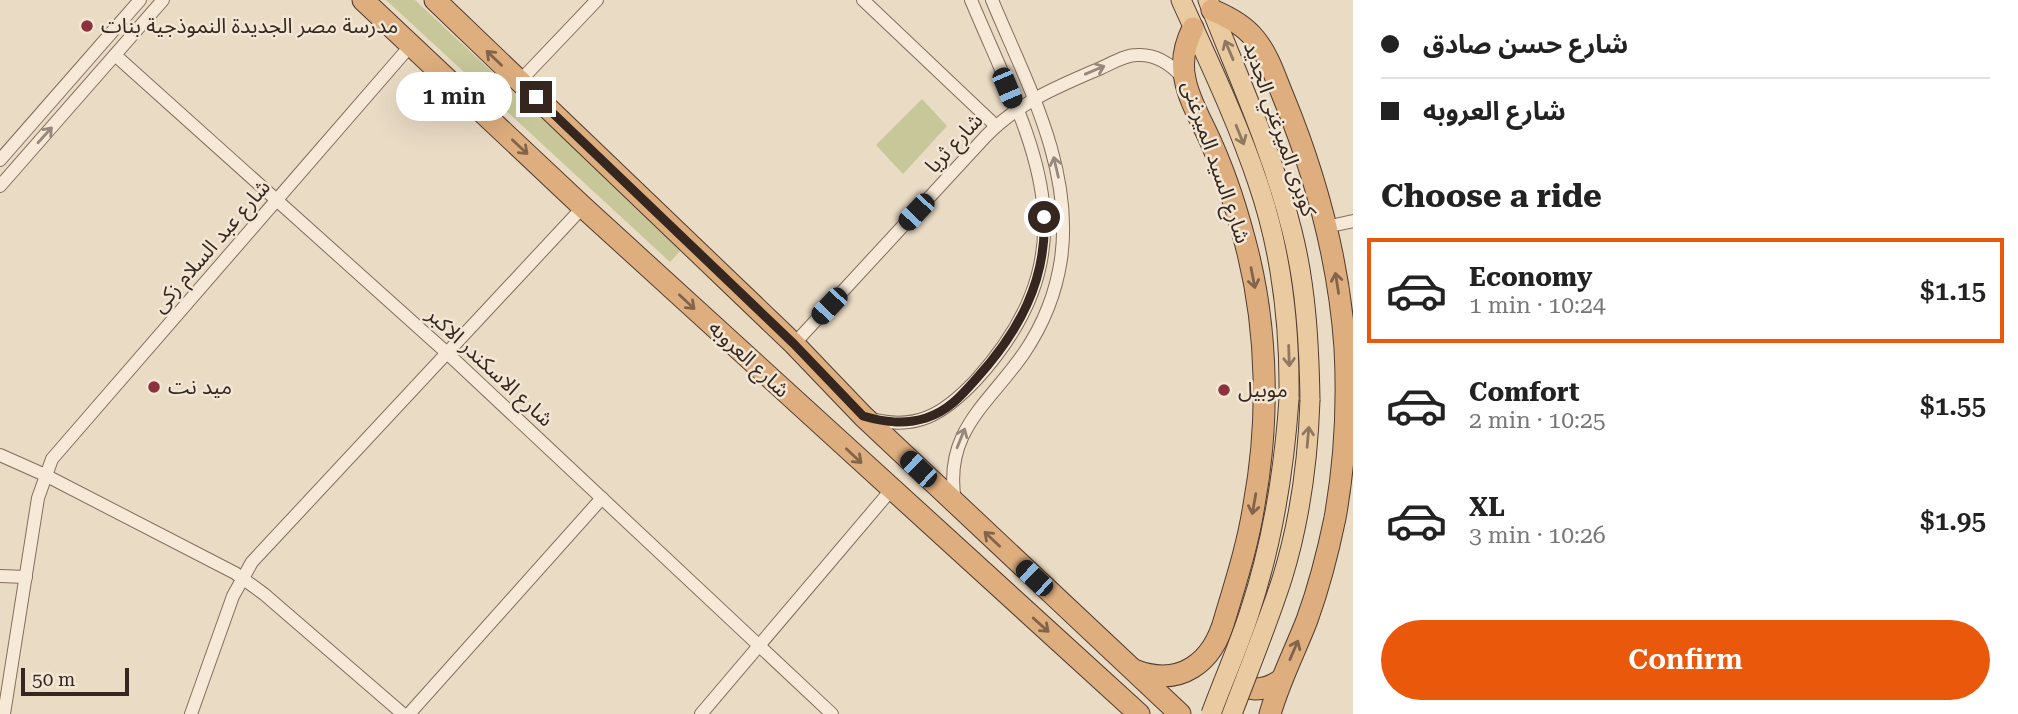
<!DOCTYPE html>
<meta charset="utf-8">
<style>
:root{--surface:#fff;--page:#f6f6f6;--text:#222;--muted:#767676;--line:#e0e0e0;--accent:#ea580c}
body{margin:0;font-family:"Roboto Serif","Noto Sans Arabic",serif;background:var(--page);color:var(--text);height:100vh;display:flex;flex-direction:column;font-size:26px;white-space:nowrap}
*{box-sizing:border-box;margin:0}
p{font-size:23px;color:var(--muted)}
.icon{flex:none;width:38px;height:38px;fill:none;stroke:currentColor;stroke-width:2;stroke-linecap:round;stroke-linejoin:round}
.map{position:relative;flex:1;overflow:hidden}
.side{display:flex;flex-direction:column;background:var(--surface);width:665px}
.side>*{flex:none}
.banner{display:grid;align-content:center;height:154px;padding:0 28px;background:var(--surface)}
.scale{position:absolute;left:21px;bottom:18px;width:108px;box-sizing:border-box;padding-left:7px;border:4px solid #35271f;border-top:0;font-size:19px;line-height:24px;white-space:nowrap;color:#35271f;-webkit-text-stroke:5px #f2e6d4;paint-order:stroke}
.end{position:absolute;width:32px;height:32px;margin:-16px;border:9px solid #35271f;background:#fff;box-shadow:0 0 0 4px #fff}
.from{border-radius:50%}
.bubble{position:absolute;height:49px;border-radius:24px;background:var(--surface);box-shadow:0 7px 28px #0002;font-size:23px;font-weight:600;line-height:49px;text-align:center}
.car{position:absolute;width:21px;height:42px;margin:-21px -10px;border-radius:9px;box-shadow:0 0 5px 2px #0007;background:linear-gradient(#222 24%,#8ab4d8 0 40%,#222 0 76%,#8ab4d8 0 86%,#222 0)}
.banner b{display:flex;align-items:center;gap:24px;height:66px;font-size:26px}
.banner b+b{border-top:2px solid var(--line)}
.banner i{width:18px;height:18px;background:var(--text)}
ul{padding:0;list-style:none}
li{display:flex;align-items:center;gap:21px;height:105px;margin:0 14px 10px;padding:0 14px;border:4px solid transparent;border-radius:0px}
li div{flex:1}
li b{display:block;font-size:26px}
li em{font-style:normal;font-weight:600}
li.on{border-color:var(--accent)}
li>.icon{width:63px;height:63px;stroke-width:1.5}
h2{padding:0 28px;font-size:32px;line-height:84px}
.action{display:flex;gap:14px;margin-top:auto;padding:14px 28px}
.action a{flex:1;height:80px;border-radius:42px;background:var(--accent);color:#fff;font-size:28px;font-weight:600;line-height:80px;text-align:center}
main{display:flex;flex:1;min-height:0}
.map>svg:first-child{display:block}
.green{fill:#c7c79a}
.lines{fill:none;stroke-linecap:round;stroke-linejoin:round}
.minor-casing{stroke:#836d5d;stroke-width:14}
.primary-casing{stroke:#513c30;stroke-width:21}
.trunk-casing{stroke:#513c30;stroke-width:23}
.minor{stroke:#f6e9d7;stroke-width:12}
.primary{stroke:#eacaa0;stroke-width:19}
.trunk{stroke:#deae7e;stroke-width:21}
.primary-bridge-casing{stroke:#513c30;stroke-width:21;stroke-linecap:butt}
.primary-bridge{stroke:#eacaa0;stroke-width:19}
.oneway{stroke:#907860}
.oneway2{stroke:#81644a}
.oneway3{stroke:#96887b}
.route{stroke:#35271f;stroke-width:9}
.poi-dot{fill:#8d323d;stroke:#f2e6d4;stroke-width:2.5}
.labels{text-anchor:middle;stroke-width:5;stroke-linejoin:round;paint-order:stroke}
.poi-label{font-size:21px;fill:#35271f;stroke:#f2e6d4;text-anchor:start}
.street-label{font-size:21px;fill:#35271f;stroke:#f2e6d4}
</style>
<main>
<div class="map">
<svg width="1353" height="714" viewBox="0 0 1353 714">
<rect width="100%" height="100%" fill="#eadbc5"/>
<g class="green">
<path d="M386,0h29l267,249 -12,13z"/>
<path d="M922,99l25,27 -44,48 -27,-29z"/>
</g>
<g class="lines">
<defs>
<g id="minor">
<path d="M863,0l133,126"/>
<path d="M115,55l332,298 385,361"/>
<path d="M519,82l78,-82"/>
<path d="M0,160l140,-160"/>
<path d="M0,186l163,-186"/>
<path d="M1326,227l27,-6"/>
<path d="M794,344l192,-208c33,-34 73,-50 115,-68 11,-5 24,-13 36,-13 18,-1 34,9 46,23"/>
<path d="M868,418c48,14 76,-4 108,-38 122,-135 55,-237 -5,-380"/>
<path d="M0,455l45,20 190,98 29,21 139,120"/>
<path d="M955,501c-12,-70 34,-97 69,-148 19,-28 32,-60 37,-94 13,-91 -35,-177 -69,-259"/>
<path d="M0,576l26,1"/>
<path d="M4,714l34,-216 14,-39 359,-414"/>
<path d="M191,714l42,-118 19,-34 331,-355"/>
<path d="M409,714l193,-216"/>
<path d="M701,714l190,-224"/>
</g>
<g id="primary">
<path d="M1181,0c27,60 56,120 77,183 24,70 32,142 31,216"/>
<path d="M1208,0c30,77 64,150 84,231 14,55 17,112 18,169"/>
</g>
<g id="trunk">
<path d="M363,0l220,207 556,507"/>
<path d="M435,0l359,344 69,72 317,298"/>
<path d="M1212,10c17,7 32,15 43,29 14,17 20,38 28,57 33,80 56,166 62,252 3,57 0,114 -10,170 -7,34 -16,69 -28,102 -12,31 -28,62 -37,94"/>
<path d="M1134,670c46,18 79,-7 91,-52 11,-37 23,-74 29,-113 15,-82 14,-170 -6,-252 -9,-36 -20,-72 -35,-106 -9,-22 -24,-45 -28,-68 -4,-18 0,-35 8,-51"/>
<path d="M1227,678c18,14 37,15 55,1"/>
</g>
</defs>
<use href="#minor" class="minor-casing"/>
<use href="#primary" class="primary-casing"/>
<use href="#trunk" class="trunk-casing"/>
<use href="#minor" class="minor"/>
<use href="#primary" class="primary"/>
<use href="#trunk" class="trunk"/>
<defs>
<g id="primary-bridge">
<path d="M1211,714c12,-33 27,-66 38,-100 23,-69 35,-142 40,-215"/>
<path d="M1232,714c17,-45 35,-89 50,-135 18,-58 26,-118 28,-179"/>
</g>
</defs>
<use href="#primary-bridge" class="primary-bridge-casing"/>
<use href="#primary-bridge" class="primary-bridge"/>
</g>
<defs><path id="oneway-shaft" d="M-6 0H5M1.5-3L5.5 0L1.5 3" fill="none" stroke-width="1.6" stroke-linecap="round" stroke-linejoin="round" transform="scale(1.75)"/></defs>
<g class="oneway">
<use href="#oneway-shaft" transform="translate(1229 50) rotate(-113)"/>
<use href="#oneway-shaft" transform="translate(1240 135) rotate(68)"/>
<use href="#oneway-shaft" transform="translate(1289 356) rotate(88)"/>
<use href="#oneway-shaft" transform="translate(1308 437) rotate(-85)"/>
</g>
<g class="oneway2">
<use href="#oneway-shaft" transform="translate(494 58) rotate(-136)"/>
<use href="#oneway-shaft" transform="translate(520 147) rotate(43)"/>
<use href="#oneway-shaft" transform="translate(1253 278) rotate(79)"/>
<use href="#oneway-shaft" transform="translate(1337 283) rotate(-99)"/>
<use href="#oneway-shaft" transform="translate(687 302) rotate(43)"/>
<use href="#oneway-shaft" transform="translate(854 456) rotate(43)"/>
<use href="#oneway-shaft" transform="translate(1254 504) rotate(100)"/>
<use href="#oneway-shaft" transform="translate(992 539) rotate(-137)"/>
<use href="#oneway-shaft" transform="translate(1041 625) rotate(42)"/>
<use href="#oneway-shaft" transform="translate(1294 650) rotate(-67)"/>
</g>
<g class="oneway3">
<use href="#oneway-shaft" transform="translate(1095 70) rotate(-23)"/>
<use href="#oneway-shaft" transform="translate(45 135) rotate(-48)"/>
<use href="#oneway-shaft" transform="translate(1056 167) rotate(-103)"/>
<use href="#oneway-shaft" transform="translate(961 438) rotate(-68)"/>
</g>
<g class="lines">
<path class="route" d="M536,97l258,247 69,72c21,6 41,9 63,2 22,-7 35,-22 50,-39 42,-46 71,-98 68,-162"/>
</g>
<g class="poi-dot">
<circle cx="87" cy="26" r="7"/>
<circle cx="154" cy="387" r="7"/>
<circle cx="1224" cy="390" r="7"/>
</g>
<g class="labels">
<g class="poi-label">
<text x="101" y="33">مدرسة مصر الجديدة النموذجية بنات</text>
<text x="168" y="394">ميد نت</text>
<text x="1238" y="397">موبيل</text>
</g>
<g class="street-label">
<text transform="translate(1280 129) rotate(71)" y="7">كوبرى الميرغني الجديد</text>
<text transform="translate(954 143) rotate(-47)" y="7">شارع ثريا</text>
<text transform="translate(1216 162) rotate(71)" y="7">شارع السيد الميرغنى</text>
<text transform="translate(211 246) rotate(-49)" y="7">شارع عبد السلام زكى</text>
<text transform="translate(749 359) rotate(43)" y="7">شارع العروبه</text>
<text transform="translate(490 367) rotate(43)" y="7">شارع الاسكندر الاكبر</text>
</g>
</g>
</svg>
<div class="scale">50 m</div>
<i class="end from" style="left:1044px;top:217px"></i>
<i class="end" style="left:536px;top:97px"></i>
<div class="bubble" style="left:396px;top:72px;width:116px">1 min</div>
<i class="car" style="left:1007px;top:88px;rotate:157deg"></i>
<i class="car" style="left:916px;top:212px;rotate:223deg"></i>
<i class="car" style="left:829px;top:306px;rotate:223deg"></i>
<i class="car" style="left:918px;top:469px;rotate:314deg"></i>
<i class="car" style="left:1034px;top:578px;rotate:313deg"></i>
</div>
<section class="side">
<div class="banner">
<b><i class="from"></i>شارع حسن صادق</b>
<b><i></i>شارع العروبه</b>
</div>
<h2>Choose a ride</h2>
<ul>
<li class="on"><svg class="icon" aria-label="car" viewBox="0 0 24 24"><path d="M5 17H2v-5l4-1 3-4h7l3 4 3 1v5h-3M9 17h6M6 11h13"/><circle cx="7" cy="17" r="2"/><circle cx="17" cy="17" r="2"/></svg><div><b>Economy</b><p>1 min · 10:24</p></div><em>$1.15</em></li>
<li><svg class="icon" aria-label="car" viewBox="0 0 24 24"><path d="M5 17H2v-5l4-1 3-4h7l3 4 3 1v5h-3M9 17h6M6 11h13"/><circle cx="7" cy="17" r="2"/><circle cx="17" cy="17" r="2"/></svg><div><b>Comfort</b><p>2 min · 10:25</p></div><em>$1.55</em></li>
<li><svg class="icon" aria-label="car" viewBox="0 0 24 24"><path d="M5 17H2v-5l4-1 3-4h7l3 4 3 1v5h-3M9 17h6M6 11h13"/><circle cx="7" cy="17" r="2"/><circle cx="17" cy="17" r="2"/></svg><div><b>XL</b><p>3 min · 10:26</p></div><em>$1.95</em></li>
</ul>
<div class="action"><a>Confirm</a></div>
</section>
</main>
